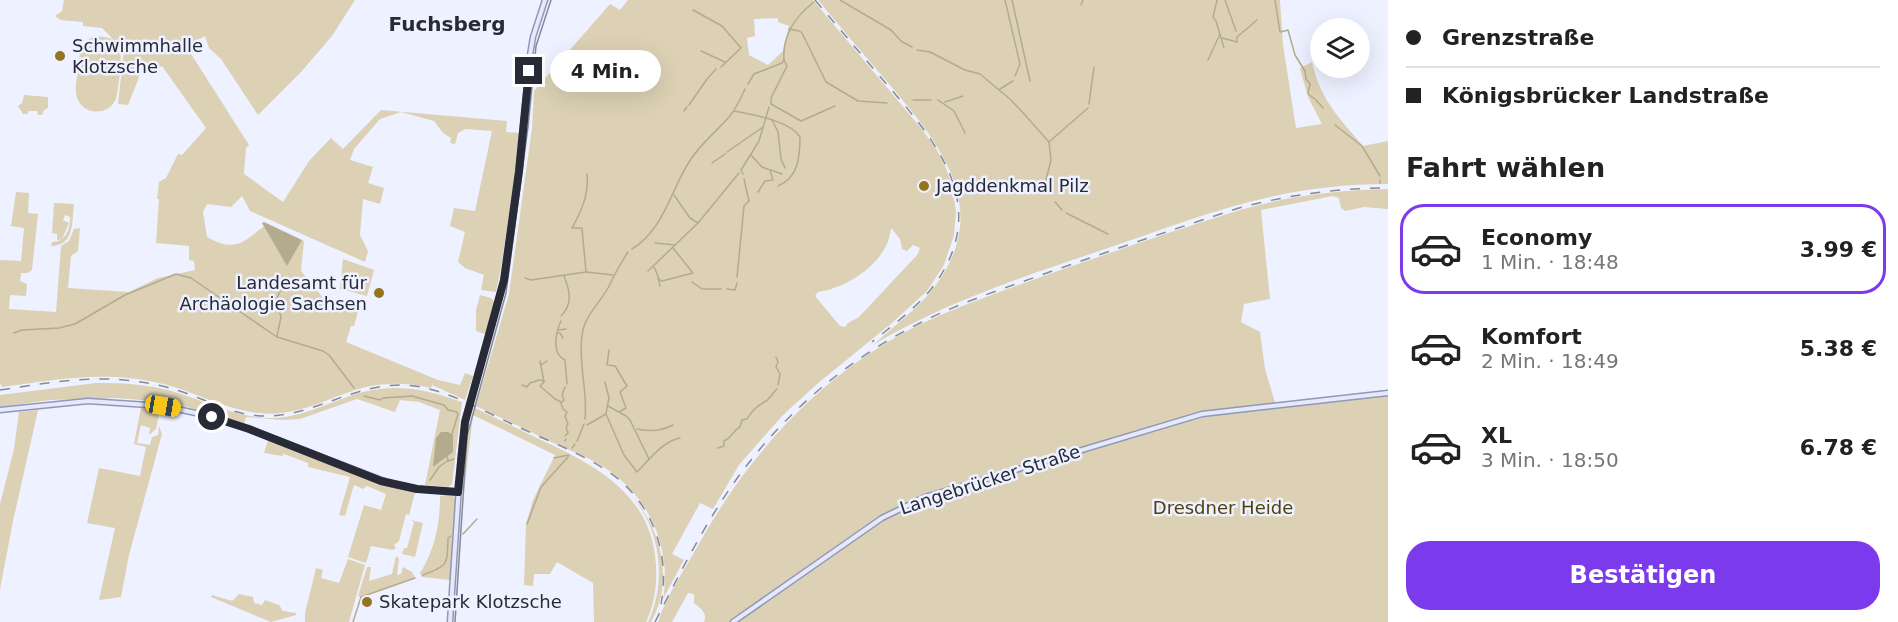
<!DOCTYPE html>
<html lang="de">
<meta charset="utf-8">
<style>
:root{--surface:#fff;--page:#f2f2f2;--text:#222;--muted:#767676;--line:#e0e0e0;--accent:#7c3aed}
body{margin:0;font-family:"DejaVu Sans",sans-serif;background:var(--page);color:var(--text);height:100vh;display:flex;flex-direction:column;font-size:22px;white-space:nowrap}
*{box-sizing:border-box;margin:0}
p{font-size:20px;color:var(--muted)}
.icon{flex:none;width:33px;height:33px;fill:none;stroke:currentColor;stroke-width:2;stroke-linecap:round;stroke-linejoin:round}
.map{position:relative;flex:1;overflow:hidden}
.details{display:flex;flex-direction:column;background:var(--surface);width:510px}
.details>*{flex:none}
.banner{display:grid;align-content:center;height:132px;padding:0 18px;background:var(--surface)}
.fabs{position:absolute;left:1310px;top:18px;display:grid;gap:12px}
.fabs a{display:grid;place-items:center;width:60px;height:60px;border-radius:50%;background:var(--surface);box-shadow:0 6px 24px #0002;font-size:30px}
.end{position:absolute;width:27px;height:27px;margin:-14px;border:8px solid #282b37;background:#fff;box-shadow:0 0 0 3px #fff}
.from{border-radius:50%}
.bubble{position:absolute;height:42px;border-radius:21px;background:var(--surface);box-shadow:0 6px 24px #0002;font-size:20px;font-weight:700;line-height:42px;text-align:center}
.car{position:absolute;width:18px;height:36px;margin:-18px -9px;border-radius:8px;box-shadow:0 0 4px 2px #0007;background:linear-gradient(#f5c518 24%,#345 0 40%,#f5c518 0 76%,#345 0 86%,#f5c518 0)}
.banner b{display:flex;align-items:center;gap:21px;height:57px;font-size:22px}
.banner b+b{border-top:2px solid var(--line)}
.banner i{width:15px;height:15px;background:var(--text)}
ul{padding:0;list-style:none}
li{display:flex;align-items:center;gap:18px;height:90px;margin:0 12px 9px;padding:0 6px;border:3px solid transparent;border-radius:24px}
li div{flex:1}
li b{display:block;font-size:22px}
li em{font-style:normal;font-weight:700}
li.active{border-color:var(--accent)}
li>.icon{width:54px;height:54px;stroke-width:1.5}
h2{padding:0 18px;font-size:27px;line-height:72px}
.cta{display:flex;gap:12px;margin-top:auto;padding:12px 18px}
.cta a{flex:1;height:69px;border-radius:24px;background:var(--accent);color:#fff;font-size:24px;font-weight:700;line-height:69px;text-align:center}
main{display:flex;flex:1;min-height:0}
.map>svg:first-child{display:block}
.green{fill:#dcd1b4;fill-rule:evenodd}
.water{fill:#b4aa8e}
.lines{fill:none;stroke-linecap:round;stroke-linejoin:round}
.stream{stroke:#b4aa8e;stroke-width:1.5}
.secondary-casing{stroke:#9197b7;stroke-width:7}
.secondary{stroke:#e6e9fc;stroke-width:4}
.tram{stroke:#868996;stroke-width:1.5}
.rail{stroke:#868996;stroke-width:1.5;stroke-dasharray:10 10;stroke-linecap:butt}
.route{stroke:#282b37;stroke-width:8}
.poi-dot{fill:#92751c;stroke:#eef1ff;stroke-width:2}
.labels{text-anchor:middle;stroke-width:5;stroke-linejoin:round;paint-order:stroke}
.poi-label{font-size:18px;fill:#282b37;stroke:#eef1ff;text-anchor:start}
.street-label{font-size:18px;fill:#282b37;stroke:#eef1ff}
.park-label{font-size:18px;fill:#51400b;stroke:#eef1ff}
.neighbourhood-label{font-size:20px;font-weight:bold;fill:#282b37;stroke:#eef1ff}
</style>
<main>
<div class="map">
<svg width="1388" height="622" viewBox="0 0 1388 622">
<rect width="100%" height="100%" fill="#eef1ff"/>
<g class="green">
<path d="M64,0h291l-23,36 -31,36 -43,43 -37,-56 -12,-11 -4,-12 -19,10 63,99 -3,3 -2,26 39,28 26,-41 22,-23 12,11 38,-39 126,11 -1,11 15,1 -20,135 -5,24 -15,-2 3,-15 -19,-7 -7,-6 7,-30 -15,-6 4,-18 21,3 17,-80 -27,-2 -7,4 -3,11 -5,-1 1,-5 -8,-5 -9,-12 -33,-9 -21,7 -26,30 -4,11 23,7 -5,16 16,5 -4,16 -17,-5 -3,36 8,16 -3,11 -115,-51 -8,-15 -11,11 -24,-3 -4,8 4,25c27,15 35,7 57,-11l23,39 15,-25 2,1 -3,30 27,33 30,8 -4,14h-3l-5,16 92,38 22,5 5,-12 8,3 -8,24 -33,-15 -1,3c-25,-6 -52,-6 -76,2 -25,8 -47,20 -74,23 -44,5 -81,-21 -122,-30 -56,-13 -104,-3 -157,4l-2,-4v-123l21,1 3,-33 -13,-2 5,-34 13,1 -1,20 10,1 -6,56 -4,3h-7l-1,8 7,3 -1,12 -16,-1 -1,14 47,3 5,-66 8,-5 5,-12 6,-1 -2,23 -7,5 -3,32 61,4 29,-14 37,-8 -1,-9 -5,-1v-14l-33,-3 3,-44h-2l2,-17 7,-4 12,-24 4,1 24,-27 -44,-62 -8,5 -11,-4 -15,38 -10,-1 6,-54 -6,-6c6,15 1,34 -1,50 -2,19 -28,24 -38,8 -5,-8 -3,-18 -2,-27 3,-26 4,-46 36,-36l-11,-11 -19,-2v-4l-22,-2 -6,-4 7,-5z"/>
<path d="M628,0h185l108,128 16,22 9,18 6,18 4,26 -2,23 -10,30 -17,26 -34,31 -76,62 -34,31 -44,50 -26,44 -13,-6 -28,51 12,6 -21,39c9,-51 -14,-103 -58,-131 -18,-12 -39,-19 -58,-28 -24,-12 -47,-23 -71,-34l33,-112 23,-166 2,-37 76,-87 10,6zM778,18v4l11,4 -6,25 -15,14 -19,-10 -2,-17 8,-2 -1,-17zM891,228l9,11 2,10 5,2 6,-6 7,3 -2,6 -59,63 -11,6 -3,4 -5,-1 -25,-30 3,-4c26,-4 56,-22 68,-46 3,-5 4,-12 5,-18z"/>
<path d="M818,0h462l3,45 13,83 26,-4 -14,-27 -8,-29 12,-6c8,37 27,56 51,84l25,-5v43c-40,0 -79,4 -118,13 -56,12 -111,34 -165,52 -80,27 -160,53 -232,96 21,-19 46,-37 63,-60 59,-81 -1,-147 -53,-208 -22,-26 -44,-51 -65,-77z"/>
<path d="M24,95l24,2v11l-4,2 -2,5h-4l-1,-4h-8l-2,3h-4l-5,-8 4,-3z"/>
<path d="M1388,189v20l-24,-2 -19,4 -4,-3 -2,-10 -6,-2 -72,14 9,89 -26,5 -3,18 19,10 5,37 11,37 112,-11v227h-684c4,-9 -4,-14 -10,-19v-9l-6,-1 -16,29h-14c9,-28 28,-54 42,-80 52,-93 127,-173 223,-219 43,-20 88,-35 132,-51 61,-21 123,-43 185,-62 48,-14 98,-20 148,-21z"/>
<path d="M54,203l20,1c-2,16 1,42 -23,42l1,-4c14,0 18,-13 18,-25l-5,-2 -2,5 6,3 -7,16 -5,1v-6l-5,-1z"/>
<path d="M343,259l31,11 -7,26 -27,-7z"/>
<path d="M480,295l11,3 5,6 -8,31 -12,-4v-21z"/>
<path d="M96,383c28,0 55,1 82,10 33,10 62,26 97,25 32,-2 58,-18 88,-26 35,-9 66,-2 99,10l-10,82 -4,3 -23,-2 15,-75 -21,-8 -19,-2 -5,12 -38,-13 -57,20 -18,1 -36,-3 -2,6 -60,-17 -31,-5 -36,-3 -67,2 -50,7v-12z"/>
<path d="M141,407l19,2 -4,20 -7,6 1,-7 -9,-3 -4,18 13,2 2,-8 6,-2 1,-9 3,8 -33,121 -8,42 -22,3 16,-72 -28,-5 12,-55 41,8 6,-29 -12,-3z"/>
<path d="M475,408c22,11 44,21 66,32 52,24 106,52 114,115 3,23 1,46 -9,67h-52l-1,-39 -36,-21 -7,12h-16l-1,12 -9,-1 2,-61 7,-24 22,-45 -82,-40 -10,85 4,-60z"/>
<path d="M38,410l-25,111 -13,68v-85l14,-55 5,-37z"/>
<path d="M269,437l102,40 36,10 8,6 -6,22 -3,-1 -7,27 -5,4 2,3 -3,2 -22,-4 -5,17 -18,-6 16,-52 17,5 5,-16 -19,-8 -4,3 -9,-4 -9,31 -6,-1 11,-38 -42,-10v-4l-24,-9 -2,2 -18,-3z"/>
<path d="M452,494l4,6 -6,80 -28,-3 -2,-4c15,-23 20,-50 20,-77z"/>
<path d="M634,498c28,34 40,84 17,124h-3c15,-32 14,-69 0,-101 -4,-8 -10,-17 -14,-23z"/>
<path d="M411,520l12,3 -8,34 -13,-3 2,-6h3l7,-26z"/>
<path d="M396,556l3,2 -2,17 4,-1 2,-7 9,5 3,6 -54,19 -3,-1 9,-29h4l-2,14 23,-7z"/>
<path d="M348,559l17,6 -16,57h-44v-9l11,-45 7,2 -2,8 18,5z"/>
<path d="M239,594l14,3 1,6 8,2 3,-5 14,5 4,6 13,2v2l-25,7 -60,-25 1,-2 20,6z"/>
</g>
<g class="water">
<path d="M264,222l38,18 -15,26 -25,-43z"/>
<path d="M441,432h7l5,3v17l-20,15 3,-29z"/>
</g>
<g class="lines">
<g class="stream">
<path d="M840,0l51,30 10,11 11,6"/>
<path d="M1005,0l15,64 -5,12"/>
<path d="M1012,0l18,81"/>
<path d="M1217,0l-4,17 3,4 8,27"/>
<path d="M1225,0l11,31"/>
<path d="M1275,0l5,32 8,-2 7,25 10,16 1,8 4,5 -2,10 7,5 8,9"/>
<path d="M1081,5l2,-5"/>
<path d="M693,10l29,16 19,22 -20,19"/>
<path d="M789,29l10,2 3,2 24,49 32,19 29,2"/>
<path d="M1222,38l15,4v-5l20,-17"/>
<path d="M917,50l13,2 35,18 15,4 31,26 14,15 24,27 2,18 -5,20 2,12"/>
<path d="M701,51l24,11"/>
<path d="M784,60l3,6 -16,32v6l30,17 34,-15"/>
<path d="M1208,60l12,-26"/>
<path d="M748,84l6,-10 28,-11 2,-3c-2,-25 12,-44 30,-58"/>
<path d="M1000,89l13,-8"/>
<path d="M913,100h18"/>
<path d="M938,100l16,11 11,22"/>
<path d="M945,102l18,-6"/>
<path d="M1089,104l5,-37"/>
<path d="M689,105l18,-26 9,-10"/>
<path d="M684,111l3,-4"/>
<path d="M734,111c19,4 55,9 66,26 0,20 -2,41 -22,49"/>
<path d="M772,120l6,12 3,27 4,9"/>
<path d="M1335,125l27,21 18,30"/>
<path d="M1049,142l39,-34"/>
<path d="M727,152l36,-25"/>
<path d="M751,155l11,12 8,3 3,10 -8,1 -7,11"/>
<path d="M712,163l13,-9"/>
<path d="M771,170l11,4"/>
<path d="M743,174l-2,-4 18,-29 10,-34"/>
<path d="M1380,180v3"/>
<path d="M674,195l16,23 8,5"/>
<path d="M1055,202l7,8"/>
<path d="M1066,213l42,21"/>
<path d="M655,243l20,2"/>
<path d="M632,249c32,-20 38,-57 57,-87 11,-18 27,-30 40,-45 7,-8 12,-19 16,-28"/>
<path d="M654,267l4,9 2,10"/>
<path d="M648,271l50,-48 41,-50"/>
<path d="M586,272l-4,-44h-10c9,-16 17,-33 15,-54"/>
<path d="M737,277l7,-71 5,-5 -5,-22"/>
<path d="M525,278l6,2 55,-8 27,3"/>
<path d="M658,279l4,2 31,-8 -20,-25"/>
<path d="M692,282l10,7h19"/>
<path d="M727,289l8,1 2,-7"/>
<path d="M561,316c12,-12 9,-25 3,-40"/>
<path d="M561,321c-5,11 -10,33 4,39l2,24"/>
<path d="M559,330l7,-1"/>
<path d="M14,333l8,-3 37,-2 16,-4 50,-29 51,-21 15,4 86,59 46,14 6,4 25,33"/>
<path d="M558,333h2l3,5"/>
<path d="M277,336l4,-19 -5,-17 9,-19"/>
<path d="M609,350l-2,15 8,1 12,20 -7,6 6,16 -7,4"/>
<path d="M776,357l2,5 -2,5 4,7 -2,11"/>
<path d="M540,361l4,21 -4,4 15,13 6,3"/>
<path d="M541,365l6,-4"/>
<path d="M605,382l4,16 -3,15"/>
<path d="M522,385l5,2 3,-4 9,-3 5,1"/>
<path d="M364,396l16,4 3,-2 29,-2 32,9 4,5 9,2 1,2 -6,20"/>
<path d="M608,406l18,10 4,4 19,39"/>
<path d="M585,419c3,-28 -7,-55 -3,-83 2,-20 17,-32 26,-48 6,-13 12,-24 20,-36"/>
<path d="M587,425l19,-11 18,41 13,17c11,-11 26,-31 43,-34"/>
<path d="M637,429c14,3 23,2 36,-4"/>
<path d="M565,436l3,-3 -2,-6 2,-3 -3,-8 2,-4 -4,-3 -2,-6 3,-3 -2,-5 3,-8"/>
<path d="M565,441l1,-2"/>
<path d="M577,441l7,-17"/>
<path d="M572,448l3,-4"/>
<path d="M718,448l6,-2v-5c8,-3 8,-10 16,-14l2,-7 5,-1c5,-9 11,-14 19,-18 5,-3 7,-9 11,-12"/>
<path d="M447,456l1,5 6,-2"/>
<path d="M554,458l15,-3"/>
<path d="M430,480l9,-13 8,-6"/>
<path d="M527,524l14,-37 27,-30"/>
<path d="M463,534l14,-15"/>
<path d="M423,575c26,-10 24,-10 25,-37l3,-2"/>
<path d="M353,622l8,-25 54,-19"/>
</g>
<defs>
<g id="secondary">
<path d="M0,410l88,-9 75,5 42,9 44,14 143,55 25,5 41,3"/>
<path d="M450,622l11,-166 4,-35 39,-141 15,-109 11,-116 3,-18 12,-37"/>
<path d="M733,622l149,-104 43,-21 277,-83 186,-21"/>
</g>
</defs>
<use href="#secondary" class="secondary-casing"/>
<use href="#secondary" class="secondary"/>
<path class="tram" d="M455,622l12,-186 39,-143 22,-166 8,-81 15,-46"/>
<g class="rail">
<path d="M815,0c23,27 45,53 68,80 52,60 109,124 52,204 -16,22 -42,41 -63,58"/>
<path d="M0,390c61,-9 105,-18 166,-3 33,8 61,27 95,29 50,2 91,-32 141,-31 39,1 75,23 110,39 31,15 65,27 94,46 45,29 65,82 55,134"/>
<path d="M655,622c29,-57 59,-117 100,-167 45,-55 101,-100 165,-132 43,-22 89,-36 135,-53 61,-21 122,-42 184,-62 49,-13 98,-20 149,-20"/>
</g>
</g>
<g class="lines">
<path class="route" d="M212,417l37,12 132,52 36,8 41,3 7,-70 39,-142 15,-109 10,-100"/>
</g>
<g class="poi-dot">
<circle cx="60" cy="56" r="6"/>
<circle cx="924" cy="186" r="6"/>
<circle cx="379" cy="293" r="6"/>
<circle cx="367" cy="602" r="6"/>
</g>
<g class="labels">
<g class="poi-label">
<text x="72" y="52">Schwimmhalle<tspan x="72" dy="21">Klotzsche</tspan></text>
<text x="936" y="192">Jagddenkmal Pilz</text>
<text x="367" y="289" text-anchor="end">Landesamt für<tspan x="367" dy="21">Archäologie Sachsen</tspan></text>
<text x="379" y="608">Skatepark Klotzsche</text>
</g>
<g class="street-label">
<text transform="translate(990 480) rotate(-18)" y="6">Langebrücker Straße</text>
</g>
<g class="park-label">
<text x="1223" y="514">Dresdner Heide</text>
</g>
<g class="neighbourhood-label">
<text x="447" y="31">Fuchsberg</text>
</g>
</g>
</svg>
<div class="fabs">
<a><svg class="icon" aria-label="layers" viewBox="0 0 24 24"><path d="M12 4l9 5-9 5-9-5zM3 14l9 5 9-5"/></svg></a>
</div>
<i class="end from" style="left:212px;top:417px"></i>
<i class="end" style="left:529px;top:71px"></i>
<div class="bubble" style="left:550px;top:50px;width:111px">4 Min.</div>
<i class="car" style="left:163px;top:406px;rotate:100deg"></i>
</div>
<section class="details">
<div class="banner">
<b><i class="from"></i>Grenzstraße</b>
<b><i></i>Königsbrücker Landstraße</b>
</div>
<h2>Fahrt wählen</h2>
<ul>
<li class="active"><svg class="icon" aria-label="car" viewBox="0 0 24 24"><path d="M5 17H2v-5l4-1 3-4h7l3 4 3 1v5h-3M9 17h6M6 11h13"/><circle cx="7" cy="17" r="2"/><circle cx="17" cy="17" r="2"/></svg><div><b>Economy</b><p>1 Min. · 18:48</p></div><em>3.99 €</em></li>
<li><svg class="icon" aria-label="car" viewBox="0 0 24 24"><path d="M5 17H2v-5l4-1 3-4h7l3 4 3 1v5h-3M9 17h6M6 11h13"/><circle cx="7" cy="17" r="2"/><circle cx="17" cy="17" r="2"/></svg><div><b>Komfort</b><p>2 Min. · 18:49</p></div><em>5.38 €</em></li>
<li><svg class="icon" aria-label="car" viewBox="0 0 24 24"><path d="M5 17H2v-5l4-1 3-4h7l3 4 3 1v5h-3M9 17h6M6 11h13"/><circle cx="7" cy="17" r="2"/><circle cx="17" cy="17" r="2"/></svg><div><b>XL</b><p>3 Min. · 18:50</p></div><em>6.78 €</em></li>
</ul>
<div class="cta"><a>Bestätigen</a></div>
</section>
</main>
